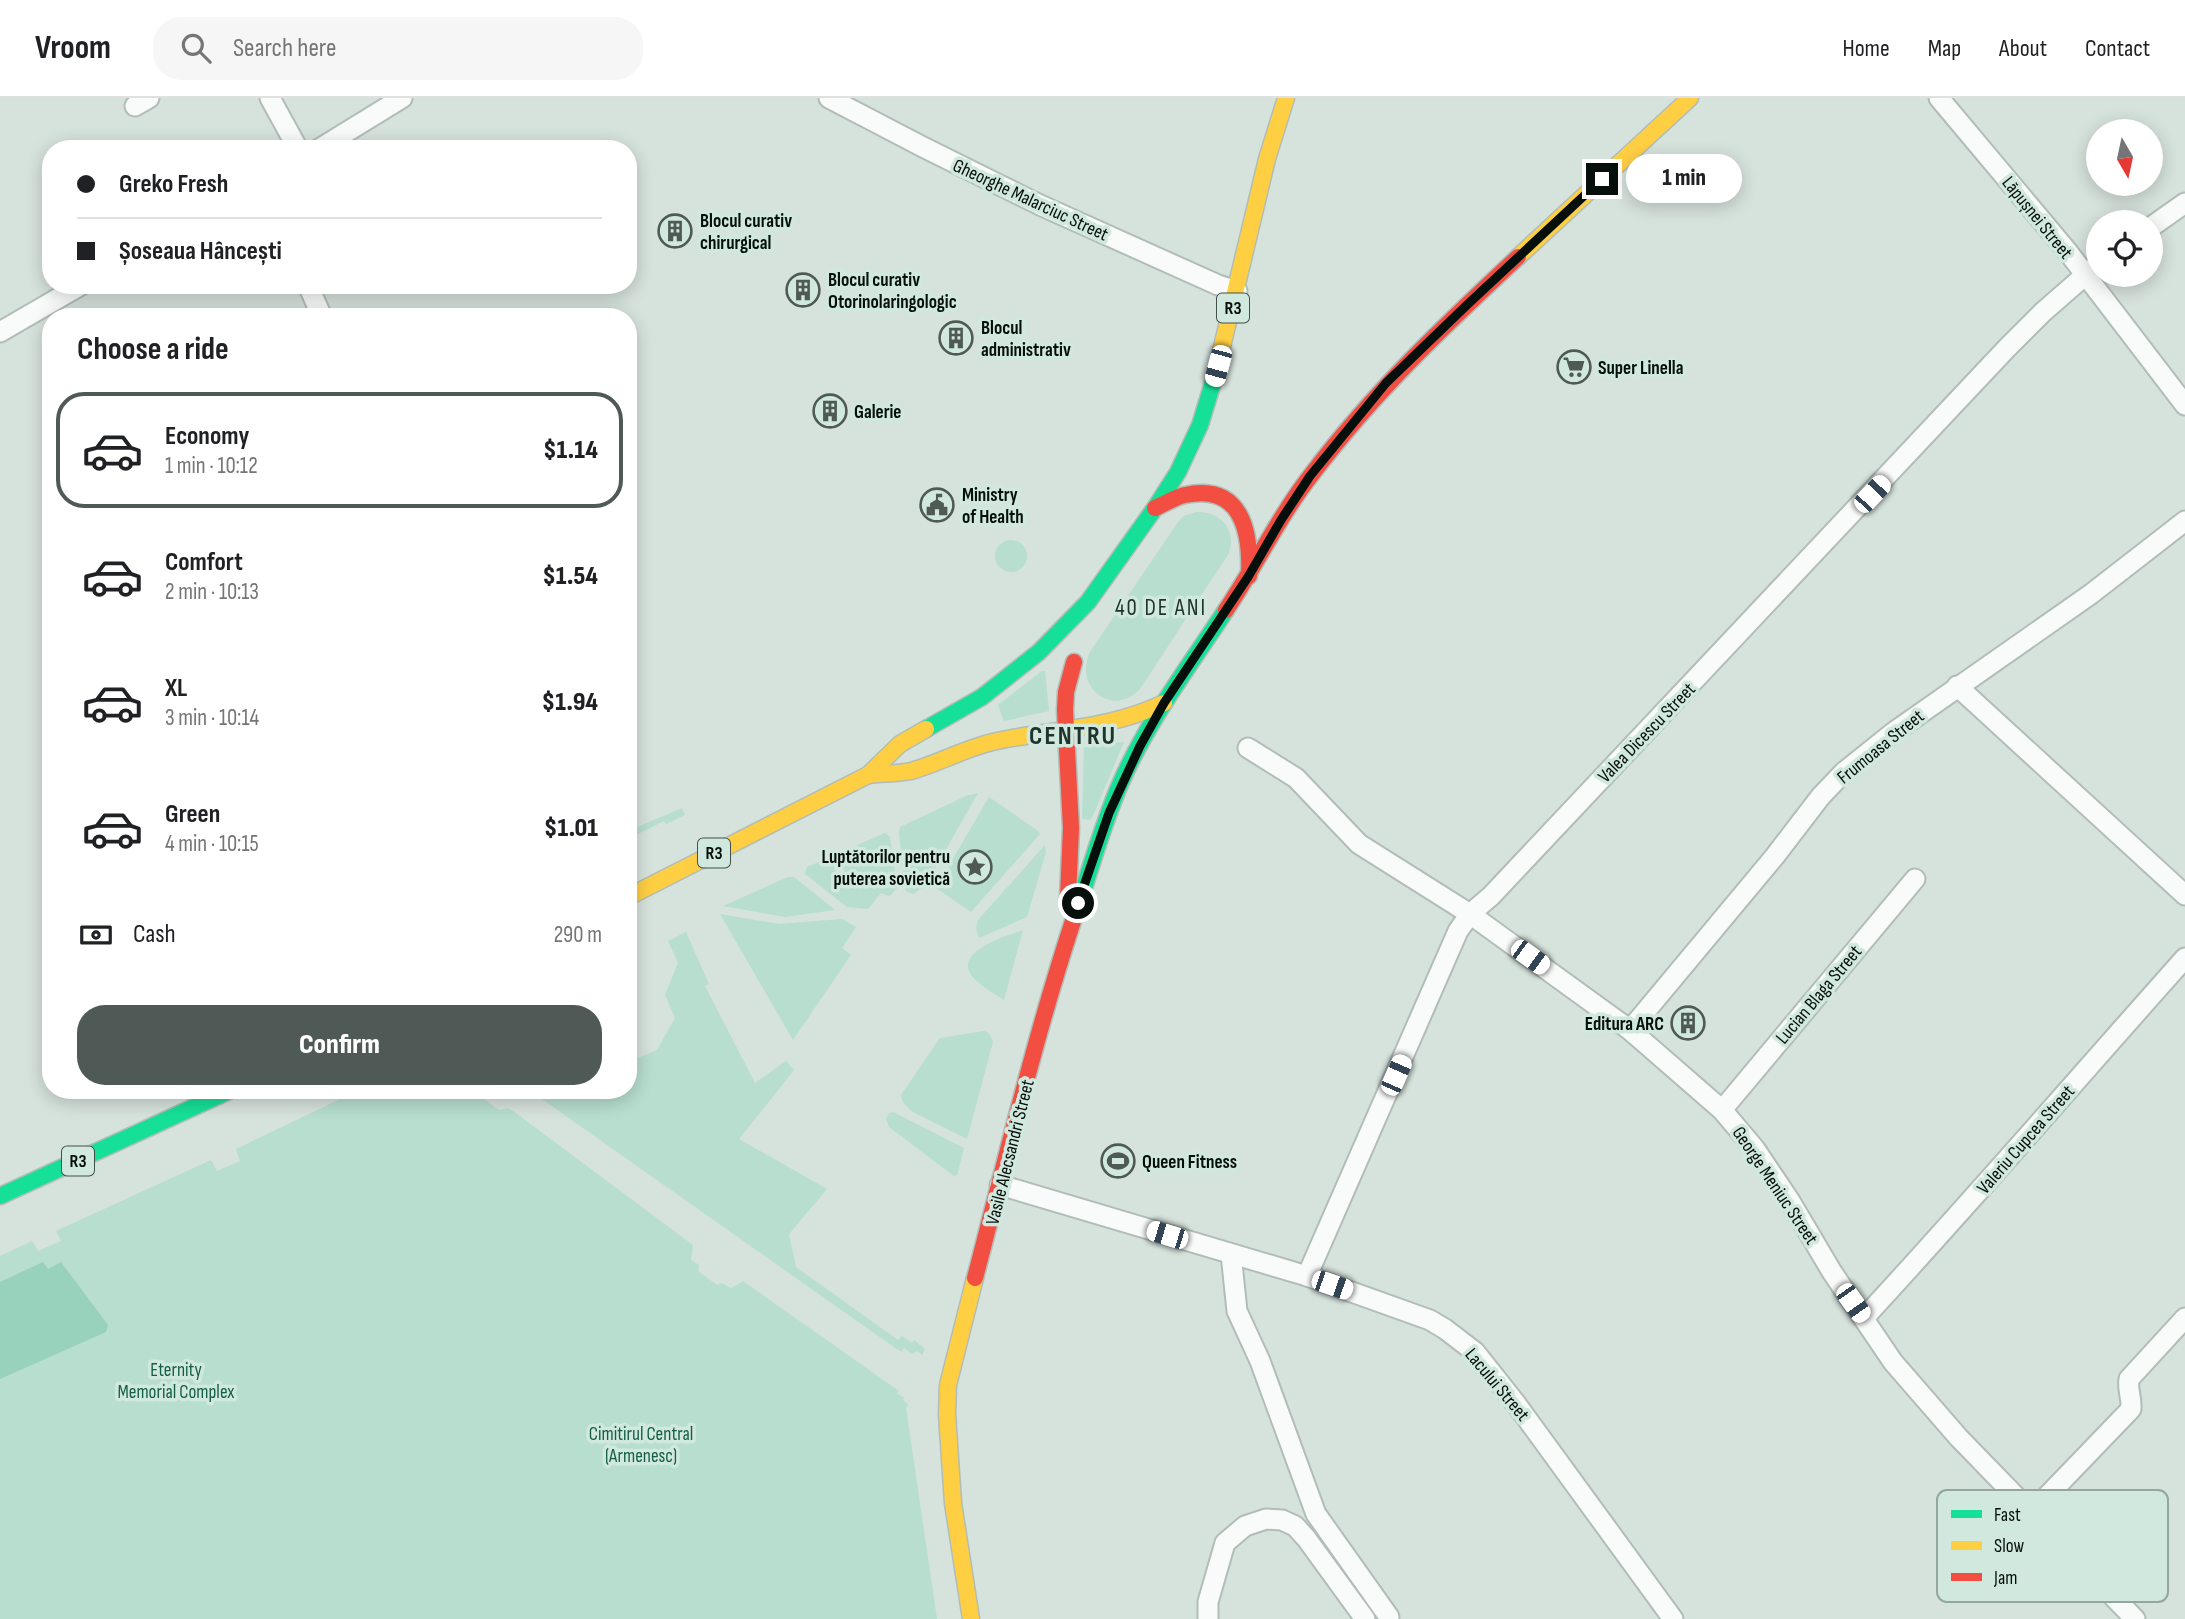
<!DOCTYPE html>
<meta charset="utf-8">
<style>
:root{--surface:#fff;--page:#f6f6f6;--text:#202124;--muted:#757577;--line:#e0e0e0;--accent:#4f5955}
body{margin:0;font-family:"Sofia Sans Condensed",sans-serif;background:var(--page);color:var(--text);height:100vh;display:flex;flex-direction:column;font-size:26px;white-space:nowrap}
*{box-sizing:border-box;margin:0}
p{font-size:23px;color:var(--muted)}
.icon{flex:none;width:38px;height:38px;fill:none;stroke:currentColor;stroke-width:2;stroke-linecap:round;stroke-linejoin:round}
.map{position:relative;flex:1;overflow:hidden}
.side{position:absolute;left:42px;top:210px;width:595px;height:791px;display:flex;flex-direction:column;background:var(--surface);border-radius:28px;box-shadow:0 4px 18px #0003}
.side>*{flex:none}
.top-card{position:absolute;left:42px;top:42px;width:595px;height:154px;border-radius:28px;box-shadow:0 4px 18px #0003;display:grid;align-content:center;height:154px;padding:0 35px;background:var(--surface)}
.needle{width:46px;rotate:171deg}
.controls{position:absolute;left:2086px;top:21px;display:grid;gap:14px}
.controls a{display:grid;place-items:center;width:77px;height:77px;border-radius:50%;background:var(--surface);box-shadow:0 4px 18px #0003;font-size:35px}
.end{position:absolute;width:32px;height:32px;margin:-16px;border:9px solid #070f0c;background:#fff;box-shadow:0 0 0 4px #fff}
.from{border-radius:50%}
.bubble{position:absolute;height:49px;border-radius:24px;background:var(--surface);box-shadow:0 4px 18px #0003;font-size:23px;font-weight:800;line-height:49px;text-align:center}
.car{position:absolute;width:21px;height:42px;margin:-21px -10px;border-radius:9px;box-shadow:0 0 5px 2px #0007;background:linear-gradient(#fff 24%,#345 0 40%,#fff 0 76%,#345 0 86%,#fff 0)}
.top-card b{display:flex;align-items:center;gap:24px;height:66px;font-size:26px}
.top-card b+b{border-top:2px solid var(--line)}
.top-card i{width:18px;height:18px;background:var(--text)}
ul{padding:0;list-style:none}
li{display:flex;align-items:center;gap:21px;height:116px;margin:0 14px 10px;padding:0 21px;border:4px solid transparent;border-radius:28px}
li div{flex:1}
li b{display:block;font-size:26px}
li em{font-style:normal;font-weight:800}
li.active{border-color:var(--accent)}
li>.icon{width:63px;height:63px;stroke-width:1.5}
h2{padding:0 35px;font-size:32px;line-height:84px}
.pay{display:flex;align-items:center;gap:18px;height:77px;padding:0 35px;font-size:26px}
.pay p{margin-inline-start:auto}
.primary-button{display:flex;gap:14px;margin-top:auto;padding:14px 35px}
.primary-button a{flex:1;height:80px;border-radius:28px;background:var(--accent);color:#fff;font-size:28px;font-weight:800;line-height:80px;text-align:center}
header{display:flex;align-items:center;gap:42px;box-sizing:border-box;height:98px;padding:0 35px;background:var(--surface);border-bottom:2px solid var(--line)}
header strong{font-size:33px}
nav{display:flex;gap:38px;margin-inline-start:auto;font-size:24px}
.search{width:490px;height:63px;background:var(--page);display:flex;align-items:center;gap:18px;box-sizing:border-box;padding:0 24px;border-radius:28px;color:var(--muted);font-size:26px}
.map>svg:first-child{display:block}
.green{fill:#b7dece}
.forest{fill:#99d2bc}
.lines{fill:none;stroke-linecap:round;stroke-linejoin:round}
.street-casing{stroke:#b2bdb8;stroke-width:23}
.fast-casing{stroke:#b2bdb8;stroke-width:19}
.slow-casing{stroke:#b2bdb8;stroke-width:19}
.jam-casing{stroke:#b2bdb8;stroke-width:19}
.street{stroke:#f9fbfa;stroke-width:19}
.fast{stroke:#16e098;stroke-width:16}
.slow{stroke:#ffcf43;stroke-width:16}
.jam{stroke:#f24e42;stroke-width:16}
.route{stroke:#070f0c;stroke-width:9}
.labels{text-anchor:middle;stroke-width:7;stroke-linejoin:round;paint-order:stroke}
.shield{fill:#d0e8dd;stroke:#43504b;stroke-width:2}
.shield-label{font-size:18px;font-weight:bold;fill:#070f0c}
.street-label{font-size:19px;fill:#070f0c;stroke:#d0e8dd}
.poi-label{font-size:19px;font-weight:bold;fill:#070f0c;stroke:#d0e8dd;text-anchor:start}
.park-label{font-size:19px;fill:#145e48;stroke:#d0e8dd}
.quarter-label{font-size:23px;letter-spacing:2px;fill:#20332c;stroke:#d0e8dd}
.district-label{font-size:26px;font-weight:bold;letter-spacing:2px;fill:#20332c;stroke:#d0e8dd}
.key{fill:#d0e8dd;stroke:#94a79e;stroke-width:2}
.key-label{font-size:19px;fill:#070f0c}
</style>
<header>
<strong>Vroom</strong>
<div class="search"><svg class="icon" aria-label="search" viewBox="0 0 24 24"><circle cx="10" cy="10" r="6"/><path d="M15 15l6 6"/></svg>Search here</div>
<nav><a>Home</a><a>Map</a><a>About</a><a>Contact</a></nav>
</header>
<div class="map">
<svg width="2185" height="1521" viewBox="0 0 2185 1521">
<rect width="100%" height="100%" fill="#d6e2dc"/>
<g class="green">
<path d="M1196,414c24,-1 41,18 33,41l-89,136c-27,29 -67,-1 -50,-37l88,-130 6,-6z"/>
<circle cx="1011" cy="458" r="16"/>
<path d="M1042,573h3l4,40 -45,10 -6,-16z"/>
<path d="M1124,644l-32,76 -3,2 -7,-2 2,-70 4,-3z"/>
<path d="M978,695l-53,93 -12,8 -7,-3 -7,-58 1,-6 66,-31z"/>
<path d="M989,699l49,34 2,3 -69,78 -35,-24z"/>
<path d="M682,710l3,7 -19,9 -2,-3 -36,18v-8z"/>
<path d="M885,735l5,4 7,51 -7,8 -9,-3 -13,16 -21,-2 -42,-33 2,-7 17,-7 6,5 3,-1 5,13 8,-2 -6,-14 4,-6 -2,-3z"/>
<path d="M1045,747l1,7 -19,65 -48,21 -3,-10 2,-8z"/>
<path d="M788,779h6l41,33 -50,7 -62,-11z"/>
<path d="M720,816l59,10 63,-5 14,8 -14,21 9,7 -58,85z"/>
<path d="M1023,832l-19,70c-10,-7 -24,-14 -32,-24 -19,-25 35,-40 51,-46z"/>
<path d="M686,834l23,52 -4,2 50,97 31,-22 8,9 -55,69 88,50 -38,45 7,33 102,73 4,-4 10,7 2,-3 11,9 -3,6 -5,-4 -5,3 -8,-6 -3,4 -372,-262h13l8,6 13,-6h65v-28l29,-12 18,-32 -10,-23 13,-32 -10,-22z"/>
<path d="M984,933l5,2 4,9 -26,97 -56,-28 -8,-9 -2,-7 39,-57z"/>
<path d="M359,992h121l1,7 18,13 10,-2 184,137 -2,15 8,5 -1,6 19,14 5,-2 9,5 12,-7 156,110 -2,2 7,5 -1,2 5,4 -2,4 31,211h-937v-363l32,-15 6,10 23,-10 -5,-10 155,-71 6,11 23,-10 -4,-12z"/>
<path d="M893,1014l71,36 -7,27 -3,1 -65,-49 -3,-8 3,-6z"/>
</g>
<path class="forest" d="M43,1164l5,7 13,-7 47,63 -2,7 -106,47v-97z"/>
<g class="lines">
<defs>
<g id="street">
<path d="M270,0l28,51"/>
<path d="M829,0l94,49 117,58 178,80 19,6"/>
<path d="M1939,0l129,154 117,153"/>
<path d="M135,8l14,-8"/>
<path d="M319,51l83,-51"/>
<path d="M2151,129l34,-24"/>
<path d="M308,187l14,32"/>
<path d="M0,234l81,-47"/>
<path d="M1957,588l228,209"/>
<path d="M1248,650l48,30 63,66 111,70 160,116 92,80 33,39 35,52 42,71 61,90 66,76 176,181"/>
<path d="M1630,932l145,-174 46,-60 23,-24 50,-40 197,-138 94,-73"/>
<path d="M1722,1012l193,-231"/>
<path d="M1000,1087l307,91 123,44 15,9 30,23 42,53 156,214"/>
<path d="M1231,1156l6,57 23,50 56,153 73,103"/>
<path d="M1307,1178l151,-345 12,-17 21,-18 516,-548 36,-36 55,-48"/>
<path d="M1864,1220c109,-118 214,-240 321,-360"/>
<path d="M2031,1415l100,-104c1,-11 -4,-20 -2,-30l56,-61"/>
<path d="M1208,1521v-17l17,-59 20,-17 21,-7 16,1 13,6 11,12 59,81"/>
</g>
<g id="fast">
<path d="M926,631l56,-32 57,-45 49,-50 67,-94 23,-36 22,-47 15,-49"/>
<path d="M1076,814c15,-44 27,-90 46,-132 27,-61 68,-115 104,-170"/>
<path d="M0,1098l231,-106"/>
</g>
<g id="slow">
<path d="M1518,159l172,-159"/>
<path d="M1215,278l52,-217 19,-61"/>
<path d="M868,677c14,-2 29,-1 43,-4 29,-8 56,-24 86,-30 58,-12 113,-12 167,-38"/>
<path d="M628,799l240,-122 32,-31 26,-15"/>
<path d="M971,1521l-18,-116 -6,-89 1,-29 27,-107"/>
</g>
<g id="jam">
<path d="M1155,410c10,-4 20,-11 30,-13 57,-12 66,37 64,81"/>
<path d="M1226,512c30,-45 53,-94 86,-136 62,-82 131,-147 206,-217"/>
<path d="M1068,799l3,-69 -6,-118 1,-18 8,-30"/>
<path d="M975,1180c32,-122 61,-246 101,-366"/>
</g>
</defs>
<use href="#street" class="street-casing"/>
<use href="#fast" class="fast-casing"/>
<use href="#slow" class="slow-casing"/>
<use href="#jam" class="jam-casing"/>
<use href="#street" class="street"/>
<use href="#fast" class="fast"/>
<use href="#slow" class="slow"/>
<use href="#jam" class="jam"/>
</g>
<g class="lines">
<path class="route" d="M1078,805l31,-90 31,-67 24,-43 84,-126 33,-57 29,-44 76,-93 83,-80 133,-124"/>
</g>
<defs>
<symbol id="building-ring" viewBox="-11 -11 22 22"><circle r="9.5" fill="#d0e8dd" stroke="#4f5955" stroke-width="1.5"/><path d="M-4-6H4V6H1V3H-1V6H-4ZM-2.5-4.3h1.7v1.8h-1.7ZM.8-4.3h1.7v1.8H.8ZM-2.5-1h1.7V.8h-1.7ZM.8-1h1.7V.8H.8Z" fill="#4f5955"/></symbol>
<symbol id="supermarket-ring" viewBox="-11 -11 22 22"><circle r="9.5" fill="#d0e8dd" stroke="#4f5955" stroke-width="1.5"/><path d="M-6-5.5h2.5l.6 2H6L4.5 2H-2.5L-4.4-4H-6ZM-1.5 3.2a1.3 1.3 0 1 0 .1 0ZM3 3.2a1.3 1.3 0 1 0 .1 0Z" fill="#4f5955"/></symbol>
<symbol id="civic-ring" viewBox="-11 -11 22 22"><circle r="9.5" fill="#d0e8dd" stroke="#4f5955" stroke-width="1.5"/><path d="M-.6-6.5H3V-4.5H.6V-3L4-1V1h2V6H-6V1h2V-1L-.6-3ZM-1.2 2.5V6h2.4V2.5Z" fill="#4f5955"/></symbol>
<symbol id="sight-ring" viewBox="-11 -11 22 22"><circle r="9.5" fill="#d0e8dd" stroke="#4f5955" stroke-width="1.5"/><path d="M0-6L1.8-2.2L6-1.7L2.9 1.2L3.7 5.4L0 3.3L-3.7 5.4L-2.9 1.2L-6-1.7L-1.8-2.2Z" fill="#4f5955"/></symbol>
<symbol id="stadium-ring" viewBox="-11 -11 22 22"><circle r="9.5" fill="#d0e8dd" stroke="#4f5955" stroke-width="1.5"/><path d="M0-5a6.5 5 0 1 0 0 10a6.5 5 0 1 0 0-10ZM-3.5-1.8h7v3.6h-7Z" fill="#4f5955"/></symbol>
</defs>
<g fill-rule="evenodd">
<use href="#building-ring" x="656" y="114" width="38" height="38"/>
<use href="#building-ring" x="784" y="173" width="38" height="38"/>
<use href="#building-ring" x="937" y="221" width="38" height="38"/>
<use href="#supermarket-ring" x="1555" y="250" width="38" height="38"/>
<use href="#building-ring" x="811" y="294" width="38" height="38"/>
<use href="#civic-ring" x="918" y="388" width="38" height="38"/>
<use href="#sight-ring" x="956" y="750" width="38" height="38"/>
<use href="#building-ring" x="1669" y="906" width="38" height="38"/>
<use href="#stadium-ring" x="1099" y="1044" width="38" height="38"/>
</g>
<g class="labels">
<g class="shield">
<rect x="1217" y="195.5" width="32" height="29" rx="5"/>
<rect x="698" y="740.5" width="32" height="29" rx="5"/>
<rect x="62" y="1048.5" width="32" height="29" rx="5"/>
</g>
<g class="shield-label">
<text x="1233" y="216">R3</text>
<text x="714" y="761">R3</text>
<text x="78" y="1069">R3</text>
</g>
<g class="street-label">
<text transform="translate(1031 101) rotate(25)" y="7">Gheorghe Malarciuc Street</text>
<text transform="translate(2038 119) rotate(51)" y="7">Lăpușnei Street</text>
<text transform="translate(1646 634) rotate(-46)" y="7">Valea Dicescu Street</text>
<text transform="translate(1880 648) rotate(-39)" y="7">Frumoasa Street</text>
<text transform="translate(1818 896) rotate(-50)" y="7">Lucian Blaga Street</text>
<text transform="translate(2025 1041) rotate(-49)" y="7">Valeriu Cupcea Street</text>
<text transform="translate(1009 1054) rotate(-76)" y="7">Vasile Alecsandri Street</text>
<text transform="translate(1776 1087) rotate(56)" y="7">George Meniuc Street</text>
<text transform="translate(1498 1286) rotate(50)" y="7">Lacului Street</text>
</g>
<g class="poi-label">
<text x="700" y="129">Blocul curativ<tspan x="700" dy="22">chirurgical</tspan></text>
<text x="828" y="188">Blocul curativ<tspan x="828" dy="22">Otorinolaringologic</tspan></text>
<text x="981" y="236">Blocul<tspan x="981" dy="22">administrativ</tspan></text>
<text x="1598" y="276">Super Linella</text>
<text x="854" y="320">Galerie</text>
<text x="962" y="403">Ministry<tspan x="962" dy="22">of Health</tspan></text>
<text x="950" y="765" text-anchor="end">Luptătorilor pentru<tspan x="950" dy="22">puterea sovietică</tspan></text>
<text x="1664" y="932" text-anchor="end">Editura ARC</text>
<text x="1142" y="1070">Queen Fitness</text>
</g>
<g class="park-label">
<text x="176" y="1278">Eternity<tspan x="176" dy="22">Memorial Complex</tspan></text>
<text x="641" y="1342">Cimitirul Central<tspan x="641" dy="22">(Armenesc)</tspan></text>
</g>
<g class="quarter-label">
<text x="1161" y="517">40 DE ANI</text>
</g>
<g class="district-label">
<text x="1073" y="646">CENTRU</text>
</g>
</g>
<rect x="1937" y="1392" width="231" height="112" rx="10" class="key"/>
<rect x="1951" y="1412" width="31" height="8" fill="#16e098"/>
<rect x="1951" y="1443" width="31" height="9" fill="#ffcf43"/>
<rect x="1951" y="1475" width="31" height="8" fill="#f24e42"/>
<g class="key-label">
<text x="1994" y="1423">Fast</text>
<text x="1994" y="1454">Slow</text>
<text x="1994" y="1486">Jam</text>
</g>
</svg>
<div class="controls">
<a><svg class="needle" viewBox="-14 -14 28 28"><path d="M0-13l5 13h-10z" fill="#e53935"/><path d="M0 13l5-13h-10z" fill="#757577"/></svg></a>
<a><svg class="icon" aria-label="locate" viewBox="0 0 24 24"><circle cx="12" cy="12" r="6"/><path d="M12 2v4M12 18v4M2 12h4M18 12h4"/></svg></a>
</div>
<i class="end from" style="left:1078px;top:805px"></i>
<i class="end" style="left:1602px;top:81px"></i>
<div class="bubble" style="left:1626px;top:56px;width:116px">1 min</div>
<i class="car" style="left:1218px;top:268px;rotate:195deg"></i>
<i class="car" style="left:1872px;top:396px;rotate:43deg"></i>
<i class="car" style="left:1530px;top:859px;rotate:126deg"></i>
<i class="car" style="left:1396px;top:977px;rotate:24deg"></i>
<i class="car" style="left:1167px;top:1137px;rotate:287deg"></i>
<i class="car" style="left:1332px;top:1187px;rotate:109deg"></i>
<i class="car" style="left:1853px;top:1205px;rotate:145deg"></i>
<div class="top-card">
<b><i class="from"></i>Greko Fresh</b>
<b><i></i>Șoseaua Hâncești</b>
</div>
<section class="side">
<h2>Choose a ride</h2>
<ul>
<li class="active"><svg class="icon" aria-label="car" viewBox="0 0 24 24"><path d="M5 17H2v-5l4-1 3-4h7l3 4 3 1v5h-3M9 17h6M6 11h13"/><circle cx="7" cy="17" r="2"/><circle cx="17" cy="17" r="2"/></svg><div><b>Economy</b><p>1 min · 10:12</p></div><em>$1.14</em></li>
<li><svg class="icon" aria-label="car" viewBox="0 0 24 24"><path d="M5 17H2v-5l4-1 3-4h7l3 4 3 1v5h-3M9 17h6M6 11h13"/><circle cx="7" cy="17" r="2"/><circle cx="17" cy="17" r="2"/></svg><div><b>Comfort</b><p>2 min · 10:13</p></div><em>$1.54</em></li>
<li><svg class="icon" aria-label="car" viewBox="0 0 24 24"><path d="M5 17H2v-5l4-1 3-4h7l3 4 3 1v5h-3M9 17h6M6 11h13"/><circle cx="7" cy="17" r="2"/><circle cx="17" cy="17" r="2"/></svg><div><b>XL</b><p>3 min · 10:14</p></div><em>$1.94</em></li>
<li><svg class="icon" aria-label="car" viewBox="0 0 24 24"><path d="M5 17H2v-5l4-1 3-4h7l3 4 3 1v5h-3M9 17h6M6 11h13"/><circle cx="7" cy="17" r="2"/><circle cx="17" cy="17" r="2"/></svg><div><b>Green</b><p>4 min · 10:15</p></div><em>$1.01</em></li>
</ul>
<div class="pay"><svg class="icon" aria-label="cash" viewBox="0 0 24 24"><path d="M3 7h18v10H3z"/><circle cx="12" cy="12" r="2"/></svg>Cash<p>290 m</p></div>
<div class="primary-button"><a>Confirm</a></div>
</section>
</div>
